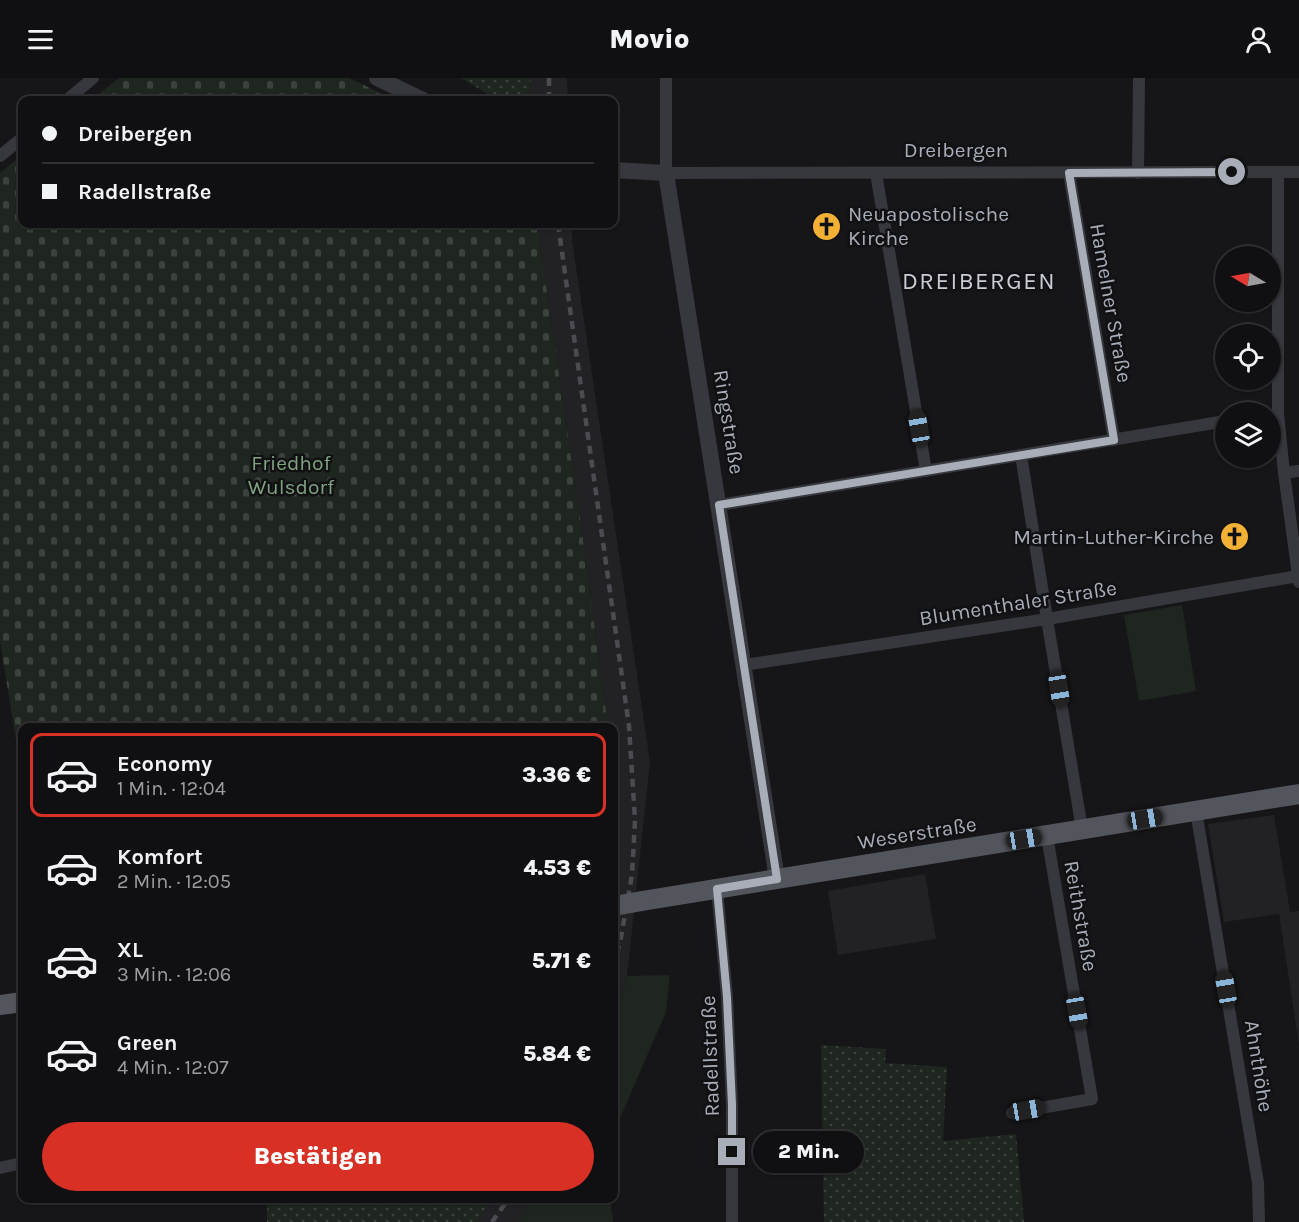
<!DOCTYPE html>
<html lang="de">
<meta charset="utf-8">
<style>
:root{--surface:#101012;--page:#19191b;--text:#f1f3f6;--muted:#9c9d9f;--line:#303032;--accent:#d93025}
body{margin:0;font-family:Karla,sans-serif;background:var(--page);color:var(--text);height:100vh;display:flex;flex-direction:column;font-size:22px;white-space:nowrap}
*{box-sizing:border-box;margin:0}
p{font-size:20px;color:var(--muted)}
.icon{flex:none;width:33px;height:33px;fill:none;stroke:currentColor;stroke-width:2;stroke-linecap:round;stroke-linejoin:round}
.map{position:relative;flex:1;overflow:hidden}
.drawer{position:absolute;left:18px;top:645px;width:600px;height:480px;display:flex;flex-direction:column;background:var(--surface);border-radius:12px;box-shadow:0 2px 4px #0004,0 0 0 2px var(--line)}
.drawer>*{flex:none}
.top-card{position:absolute;left:18px;top:18px;width:600px;height:132px;border-radius:12px;box-shadow:0 2px 4px #0004,0 0 0 2px var(--line);display:grid;align-content:center;height:132px;padding:0 24px;background:var(--surface)}
.needle{width:39px;rotate:280deg}
.fabs{position:absolute;left:1215px;top:168px;display:grid;gap:12px}
.fabs a{display:grid;place-items:center;width:66px;height:66px;border-radius:50%;background:var(--surface);box-shadow:0 2px 4px #0004,0 0 0 2px var(--line);font-size:30px}
.end{position:absolute;width:27px;height:27px;margin:-14px;border:8px solid #a8adb8;background:#111;box-shadow:0 0 0 3px #111}
.from{border-radius:50%}
.bubble{position:absolute;height:42px;border-radius:21px;background:var(--surface);box-shadow:0 2px 4px #0004,0 0 0 2px var(--line);font-size:20px;font-weight:800;line-height:42px;text-align:center}
.car{position:absolute;width:18px;height:36px;margin:-18px -9px;border-radius:8px;box-shadow:0 0 4px 2px #0007;background:linear-gradient(#222 24%,#8ab4d8 0 40%,#222 0 76%,#8ab4d8 0 86%,#222 0)}
.top-card b{display:flex;align-items:center;gap:21px;height:57px;font-size:22px}
.top-card b+b{border-top:2px solid var(--line)}
.top-card i{width:15px;height:15px;background:var(--text)}
ul{padding:10px 0 0;list-style:none}
li{display:flex;align-items:center;gap:18px;height:84px;margin:0 12px 9px;padding:0 12px;border:3px solid transparent;border-radius:12px}
li div{flex:1}
li b{display:block;font-size:22px}
li em{font-style:normal;font-weight:800}
li.current{border-color:var(--accent)}
li>.icon{width:54px;height:54px;stroke-width:1.5}
.primary-button{display:flex;gap:12px;margin-top:auto;padding:12px 24px}
.primary-button a{flex:1;height:69px;border-radius:36px;background:var(--accent);color:#fff;font-size:24px;font-weight:800;line-height:69px;text-align:center}
header{display:flex;justify-content:space-between;align-items:center;height:78px;padding:0 24px;background:var(--surface);font-size:27px;font-weight:800}
.map>svg:first-child{display:block}
.built{fill:#222225}
.green{fill:#1e261f}
.cemetery{fill:url(#cemetery-stones)}
.garden{fill:url(#garden-dots)}
.lines{fill:none;stroke-linecap:round;stroke-linejoin:round}
.minor{stroke:#37383d;stroke-width:12}
.tertiary{stroke:#37383d;stroke-width:16}
.primary{stroke:#53555c;stroke-width:20}
.rail{stroke:#4a4c52;stroke-width:4.5;stroke-dasharray:8 6;stroke-linecap:butt}
.primary-bridge{stroke:#53555c;stroke-width:20}
.route{stroke:#a8adb8;stroke-width:8}
.labels{text-anchor:middle;stroke-width:5;stroke-linejoin:round;paint-order:stroke}
.street-label{font-size:21px;fill:#a8adb8;stroke:#111113}
.poi-label{font-size:21px;fill:#a8adb8;stroke:#111113;text-anchor:start}
.park-label{font-size:21px;fill:#7fa381;stroke:#111113}
.quarter-label{font-size:24px;letter-spacing:1.5px;fill:#c9ccd4;stroke:#111113}
</style>
<header><svg class="icon" aria-label="menu" viewBox="0 0 24 24"><path d="M4 6h16M4 12h16M4 18h16"/></svg>Movio<svg class="icon" aria-label="person" viewBox="0 0 24 24"><circle cx="12" cy="8" r="4"/><path d="M4 21q1-7 8-7t8 7"/></svg></header>
<div class="map">
<svg width="1299" height="1144" viewBox="0 0 1299 1144">
<defs>
<pattern id="cemetery-stones" width="16" height="16" patternUnits="userSpaceOnUse" patternTransform="scale(1.5)"><rect width="16" height="16" fill="#1e261f"/><path d="M2 7V4a2 2 0 0 1 4 0v3zM10 15v-3a2 2 0 0 1 4 0v3z" fill="#3c433d"/></pattern>
<pattern id="garden-dots" width="8" height="8" patternUnits="userSpaceOnUse" patternTransform="scale(1.5)"><rect width="8" height="8" fill="#1e261f"/><path d="M2 2h.1M6 6h.1" fill="none" stroke="#3c433d" stroke-width="1.8" stroke-linecap="round"/></pattern>
</defs>
<rect width="100%" height="100%" fill="#161618"/>
<g class="built">
<path d="M531,0h36l1,22h-40z"/>
<path d="M537,146h35v16l78,522 -23,214 -13,49v-174l3,-35 -3,-36v-52l-6,-1 -25,-187z"/>
<path d="M1274,737l16,97 9,-1v134l-20,-131 -55,8 -16,-98z"/>
<path d="M925,796l11,65 -98,16 -10,-64z"/>
<path d="M493,1121h42l-8,12 -10,11h-41z"/>
</g>
<g class="green">
<path d="M1182,527l14,86 -57,10 -15,-86z"/>
<path d="M670,897l-4,37 -52,120v-107l13,-49z"/>
<path d="M535,1120l75,1 3,23h-96l10,-11z"/>
</g>
<g class="cemetery">
<path d="M119,0h230l46,22h-304z"/>
<path d="M22,77v69h515l46,316 25,187 -586,1v50l-22,-137v-468z"/>
</g>
<g class="garden">
<path d="M461,0h70l-3,22h-30z"/>
<path d="M821,967l65,4 -1,14 62,4 -4,74 73,-7 8,88h-200z"/>
<path d="M273,1121l220,-1v1l-17,23h-209v-18z"/>
</g>
<g class="lines">
<g class="minor">
<path d="M666,0v95l633,-1"/>
<path d="M67,22l26,-22"/>
<path d="M0,78l22,-18"/>
<path d="M1278,94v241l6,60 15,109"/>
<path d="M876,95l50,298"/>
<path d="M1069,95l45,267"/>
<path d="M1138,95l1,-95"/>
<path d="M1021,377l26,164 35,210"/>
<path d="M1284,395l15,-2"/>
<path d="M719,427l507,-84"/>
<path d="M744,587l303,-46 251,-43"/>
<path d="M1196,733l62,372 1,39"/>
<path d="M717,811l10,108 5,108v117"/>
<path d="M1012,1035l80,-14 -45,-263"/>
<path d="M0,1090l22,-5"/>
</g>
<g class="tertiary">
<path d="M377,0l46,22"/>
<path d="M614,92l52,3 111,706"/>
</g>
<g class="primary">
<path d="M642,823l657,-107"/>
<path d="M0,927l22,-3"/>
</g>
<g class="rail">
<path d="M549,22v-22"/>
<path d="M558,146l71,502 6,94 -3,55 -11,62 -7,30"/>
<path d="M492,1144l17,-24"/>
</g>
<path class="primary-bridge" d="M614,828l28,-5"/>
</g>
<g class="lines">
<path class="route" d="M732,1074v-47l-5,-108 -10,-108 60,-10 -58,-374 395,-65 -45,-267 163,-1"/>
</g>
<defs>
<symbol id="church-disc" viewBox="-11 -11 22 22"><circle r="9.5" fill="#f2b134" stroke="#111113"/><path d="M-1.2-6h2.4v3.5h3.3v2.4h-3.3V6h-2.4V-.1h-3.3v-2.4h3.3Z" fill="#111"/></symbol>
</defs>
<g fill-rule="evenodd">
<use href="#church-disc" x="810" y="132" width="33" height="33"/>
<use href="#church-disc" x="1218" y="442" width="33" height="33"/>
</g>
<g class="labels">
<g class="street-label">
<text x="956" y="79">Dreibergen</text>
<text transform="translate(1111 225) rotate(80)" y="7">Hamelner Straße</text>
<text transform="translate(729 344) rotate(81)" y="7">Ringstraße</text>
<text transform="translate(1018 525) rotate(-9)" y="7">Blumenthaler Straße</text>
<text transform="translate(917 755) rotate(-9)" y="7">Weserstraße</text>
<text transform="translate(1081 838) rotate(80)" y="7">Reithstraße</text>
<text transform="translate(710 978) rotate(-92)" y="7">Radellstraße</text>
<text transform="translate(1259 988) rotate(81)" y="7">Ahnthöhe</text>
</g>
<g class="poi-label">
<text x="848" y="143">Neuapostolische<tspan x="848" dy="24">Kirche</tspan></text>
<text x="1214" y="466" text-anchor="end">Martin-Luther-Kirche</text>
</g>
<g class="park-label">
<text x="291" y="392">Friedhof<tspan x="291" dy="24">Wulsdorf</tspan></text>
</g>
<g class="quarter-label">
<text x="979" y="211">DREIBERGEN</text>
</g>
</g>
</svg>
<div class="fabs">
<a><svg class="needle" viewBox="-14 -14 28 28"><path d="M0-13l5 13h-10z" fill="#e53935"/><path d="M0 13l5-13h-10z" fill="#9c9d9f"/></svg></a>
<a><svg class="icon" aria-label="locate" viewBox="0 0 24 24"><circle cx="12" cy="12" r="6"/><path d="M12 2v4M12 18v4M2 12h4M18 12h4"/></svg></a>
<a><svg class="icon" aria-label="layers" viewBox="0 0 24 24"><path d="M12 4l9 5-9 5-9-5zM3 14l9 5 9-5"/></svg></a>
</div>
<i class="end from" style="left:1232px;top:94px"></i>
<i class="end" style="left:732px;top:1074px"></i>
<div class="bubble" style="left:753px;top:1053px;width:111px">2 Min.</div>
<i class="car" style="left:919px;top:350px;rotate:350deg"></i>
<i class="car" style="left:1059px;top:611px;rotate:171deg"></i>
<i class="car" style="left:1145px;top:741px;rotate:81deg"></i>
<i class="car" style="left:1024px;top:761px;rotate:81deg"></i>
<i class="car" style="left:1226px;top:911px;rotate:350deg"></i>
<i class="car" style="left:1077px;top:933px;rotate:170deg"></i>
<i class="car" style="left:1027px;top:1032px;rotate:80deg"></i>
<div class="top-card">
<b><i class="from"></i>Dreibergen</b>
<b><i></i>Radellstraße</b>
</div>
<section class="drawer">
<ul>
<li class="current"><svg class="icon" aria-label="car" viewBox="0 0 24 24"><path d="M5 17H2v-5l4-1 3-4h7l3 4 3 1v5h-3M9 17h6M6 11h13"/><circle cx="7" cy="17" r="2"/><circle cx="17" cy="17" r="2"/></svg><div><b>Economy</b><p>1 Min. · 12:04</p></div><em>3.36 €</em></li>
<li><svg class="icon" aria-label="car" viewBox="0 0 24 24"><path d="M5 17H2v-5l4-1 3-4h7l3 4 3 1v5h-3M9 17h6M6 11h13"/><circle cx="7" cy="17" r="2"/><circle cx="17" cy="17" r="2"/></svg><div><b>Komfort</b><p>2 Min. · 12:05</p></div><em>4.53 €</em></li>
<li><svg class="icon" aria-label="car" viewBox="0 0 24 24"><path d="M5 17H2v-5l4-1 3-4h7l3 4 3 1v5h-3M9 17h6M6 11h13"/><circle cx="7" cy="17" r="2"/><circle cx="17" cy="17" r="2"/></svg><div><b>XL</b><p>3 Min. · 12:06</p></div><em>5.71 €</em></li>
<li><svg class="icon" aria-label="car" viewBox="0 0 24 24"><path d="M5 17H2v-5l4-1 3-4h7l3 4 3 1v5h-3M9 17h6M6 11h13"/><circle cx="7" cy="17" r="2"/><circle cx="17" cy="17" r="2"/></svg><div><b>Green</b><p>4 Min. · 12:07</p></div><em>5.84 €</em></li>
</ul>
<div class="primary-button"><a>Bestätigen</a></div>
</section>
</div>
